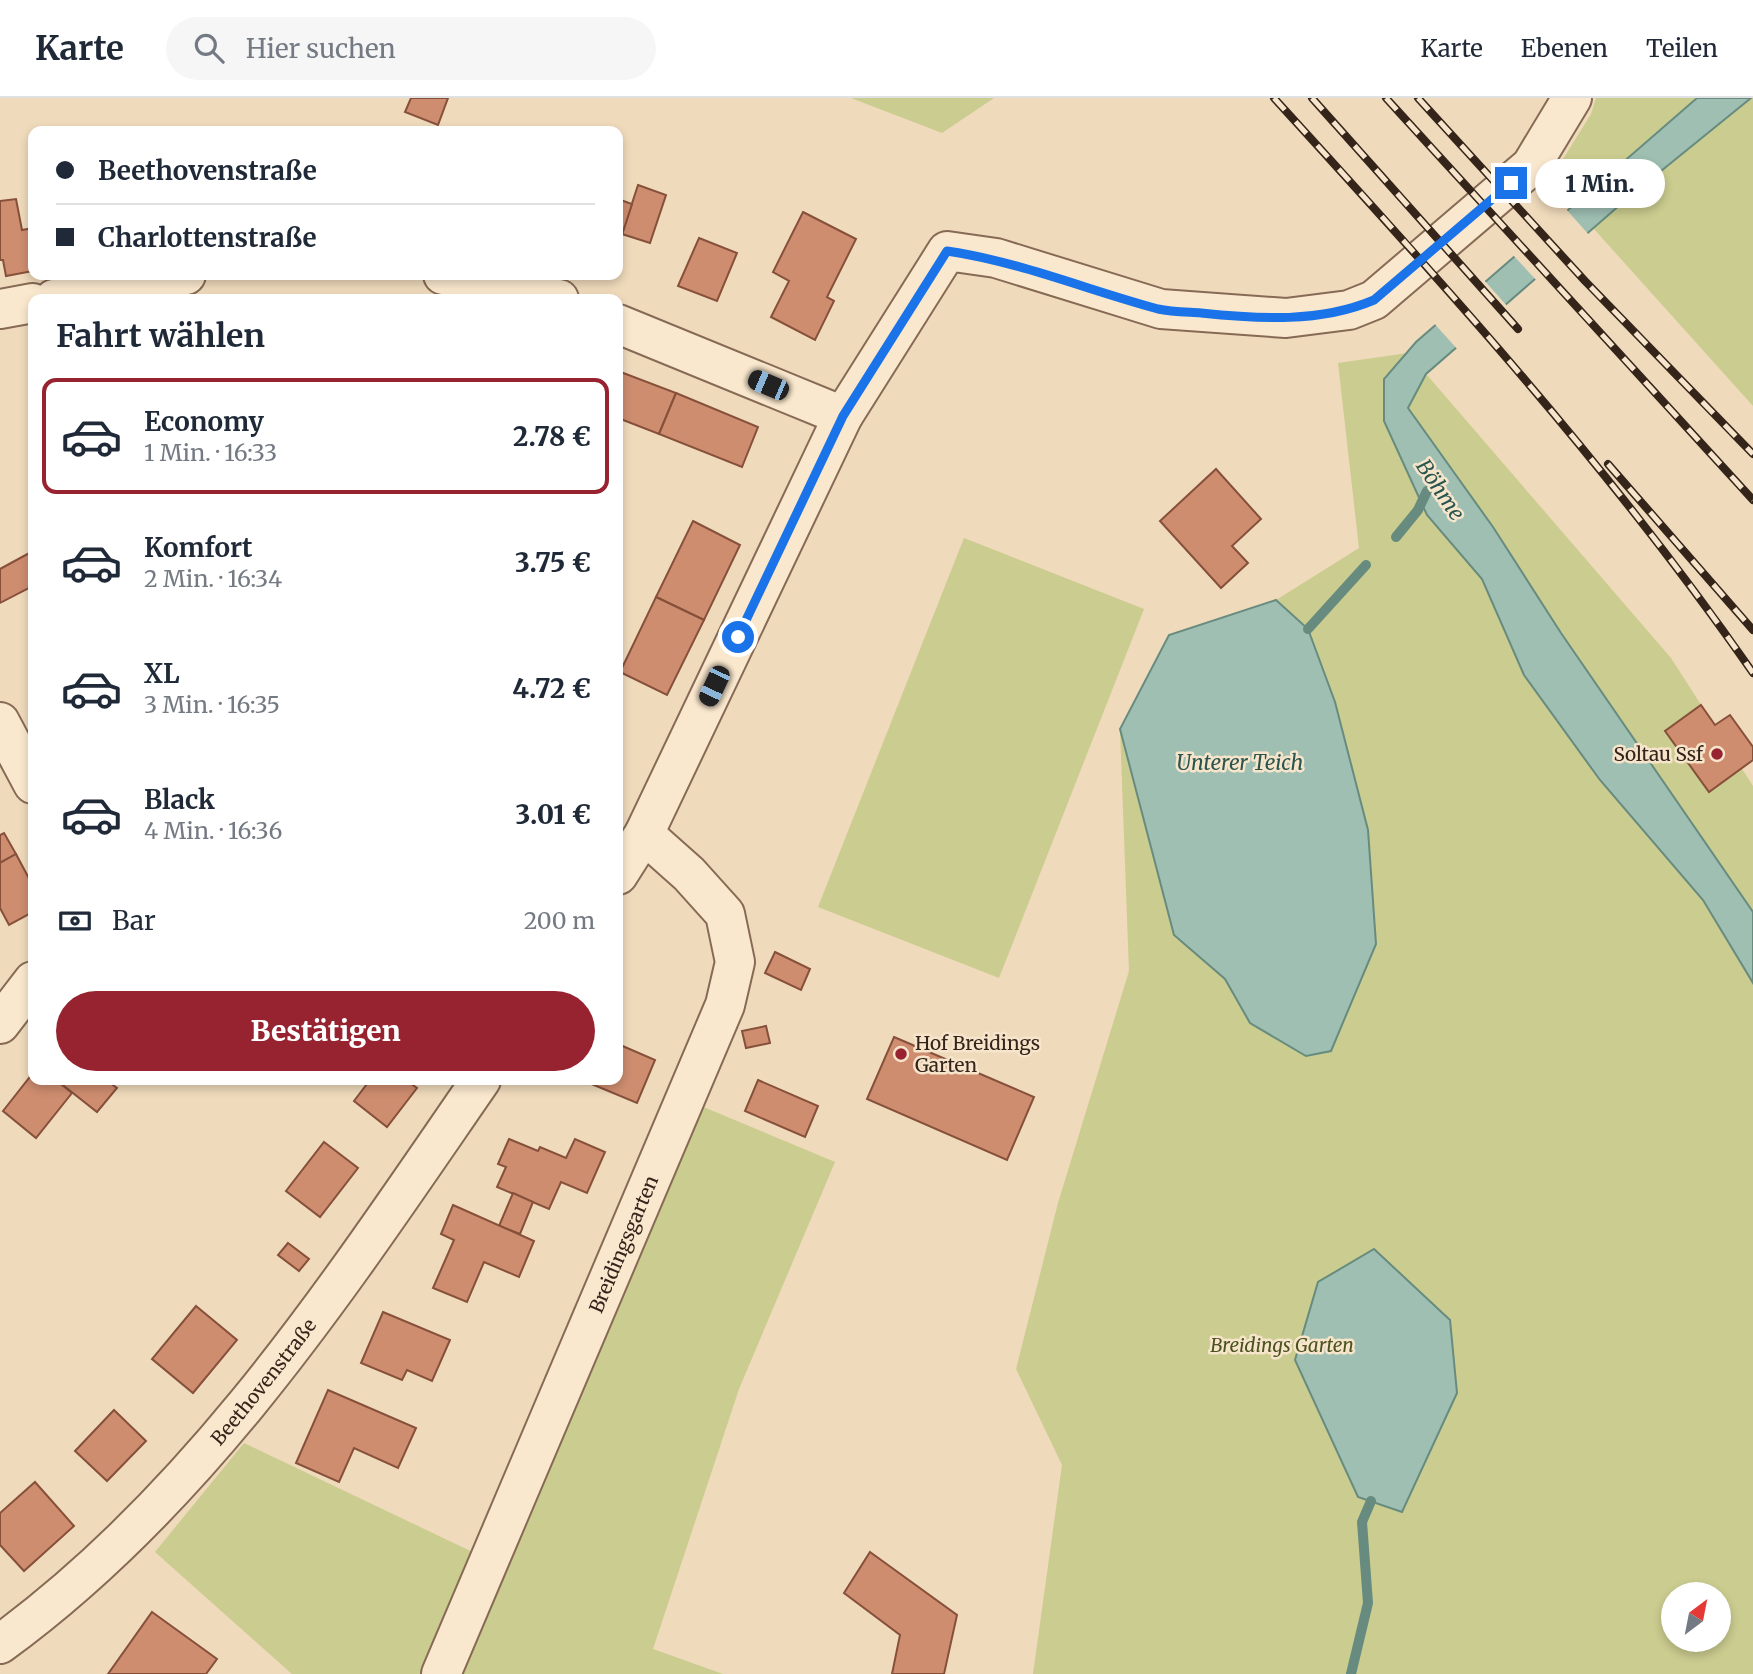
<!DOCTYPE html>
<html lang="de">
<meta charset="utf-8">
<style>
:root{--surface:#fff;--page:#f6f6f7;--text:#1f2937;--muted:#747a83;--line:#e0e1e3;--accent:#972330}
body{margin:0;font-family:Merriweather,serif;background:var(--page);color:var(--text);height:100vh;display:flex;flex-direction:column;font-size:26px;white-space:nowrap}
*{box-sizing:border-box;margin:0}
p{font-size:23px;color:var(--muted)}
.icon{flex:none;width:38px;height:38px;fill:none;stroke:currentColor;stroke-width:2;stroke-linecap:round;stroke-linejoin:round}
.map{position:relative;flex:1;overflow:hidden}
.details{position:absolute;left:28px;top:196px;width:595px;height:791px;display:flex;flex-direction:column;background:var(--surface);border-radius:14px;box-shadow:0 4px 10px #0003}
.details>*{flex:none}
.banner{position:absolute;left:28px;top:28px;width:595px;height:154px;border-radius:14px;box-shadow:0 4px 10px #0003;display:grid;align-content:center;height:154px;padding:0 28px;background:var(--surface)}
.needle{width:46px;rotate:32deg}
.fabs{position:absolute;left:1661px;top:1484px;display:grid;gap:14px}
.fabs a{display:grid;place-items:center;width:70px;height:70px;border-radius:50%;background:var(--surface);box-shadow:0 4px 10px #0003;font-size:35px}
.end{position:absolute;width:32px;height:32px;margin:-16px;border:9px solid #1a73e8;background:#fff;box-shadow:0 0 0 4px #fff}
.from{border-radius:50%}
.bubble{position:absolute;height:49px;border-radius:24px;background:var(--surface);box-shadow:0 4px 10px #0003;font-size:23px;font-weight:800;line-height:49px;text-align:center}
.car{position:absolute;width:21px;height:42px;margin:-21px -10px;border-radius:9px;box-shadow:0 0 5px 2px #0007;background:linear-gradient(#222 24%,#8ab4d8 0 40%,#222 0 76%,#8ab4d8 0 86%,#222 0)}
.banner b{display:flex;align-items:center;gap:24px;height:66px;font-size:26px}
.banner b+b{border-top:2px solid var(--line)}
.banner i{width:18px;height:18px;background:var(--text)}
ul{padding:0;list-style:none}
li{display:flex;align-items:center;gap:21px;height:116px;margin:0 14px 10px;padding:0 14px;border:4px solid transparent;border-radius:14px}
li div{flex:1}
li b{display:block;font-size:26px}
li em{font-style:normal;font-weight:800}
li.selected{border-color:var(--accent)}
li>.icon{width:63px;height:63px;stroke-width:1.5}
h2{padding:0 28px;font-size:32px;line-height:84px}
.pay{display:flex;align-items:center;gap:18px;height:77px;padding:0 28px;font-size:26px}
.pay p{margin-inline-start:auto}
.cta{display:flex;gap:14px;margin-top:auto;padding:14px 28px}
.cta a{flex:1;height:80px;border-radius:42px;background:var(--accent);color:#fff;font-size:28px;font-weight:800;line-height:80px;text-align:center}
header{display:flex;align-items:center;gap:42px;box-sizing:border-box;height:98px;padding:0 35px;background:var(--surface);border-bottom:2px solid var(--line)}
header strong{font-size:33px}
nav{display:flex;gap:38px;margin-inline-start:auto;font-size:24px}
.search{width:490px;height:63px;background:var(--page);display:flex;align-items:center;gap:18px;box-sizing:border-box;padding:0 24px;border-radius:38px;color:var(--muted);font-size:26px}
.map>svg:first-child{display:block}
.green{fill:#cbcc8f;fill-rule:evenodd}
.water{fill:#9fbfb3;stroke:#678c7f;stroke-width:2}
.pier{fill:#efdabb}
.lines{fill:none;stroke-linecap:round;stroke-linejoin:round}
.stream{stroke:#678c7f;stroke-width:10}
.building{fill:#ce8d6f;stroke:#86503a;stroke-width:2}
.minor-casing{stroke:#866a55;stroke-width:42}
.minor{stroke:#fae8ce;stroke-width:38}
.rail-casing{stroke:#34241a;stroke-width:8}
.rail{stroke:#f6e5cb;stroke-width:5;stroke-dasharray:16;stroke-linecap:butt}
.route{stroke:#1a73e8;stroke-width:9}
.poi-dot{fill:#972330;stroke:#f6e5cb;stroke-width:2.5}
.labels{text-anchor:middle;stroke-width:5;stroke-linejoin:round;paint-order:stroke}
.poi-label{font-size:19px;fill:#34241a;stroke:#f6e5cb;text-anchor:end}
.street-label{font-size:19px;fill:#34241a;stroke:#f6e5cb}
.park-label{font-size:19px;font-style:italic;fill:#4a5220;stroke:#f6e5cb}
.water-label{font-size:21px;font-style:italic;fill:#29554e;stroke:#f6e5cb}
</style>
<header>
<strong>Karte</strong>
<div class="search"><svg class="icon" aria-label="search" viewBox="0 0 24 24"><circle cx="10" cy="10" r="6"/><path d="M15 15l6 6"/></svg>Hier suchen</div>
<nav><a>Karte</a><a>Ebenen</a><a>Teilen</a></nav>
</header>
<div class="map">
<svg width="1753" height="1576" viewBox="0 0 1753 1576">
<rect width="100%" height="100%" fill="#efdabb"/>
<g class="green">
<path d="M851,0h143l-52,35z"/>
<path d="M1596,0h157v308l-203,-226 41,-66z"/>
<path d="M1408,255l263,305 82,128v888h-720l29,-209 -46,-96 42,-166 71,-232 -9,-242 49,-94 107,-35 83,-52 -21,-185zM1673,1496h45v46h-45z"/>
<path d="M964,440l180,71 -145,369 -181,-71z"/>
<path d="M701,1008l134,56 -96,227 -86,260 70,25h-265z"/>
<path d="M244,1345l239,114 -50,117h-141l-137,-122z"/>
</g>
<g class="water">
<path d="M1697,0h54l-122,99 -203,177 -18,34 85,119 68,106 192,279v71l-50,-83 -103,-120 -76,-105 -42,-96 -55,-64 -43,-94v-42l32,-37z"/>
<path d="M1276,502l32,29 27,73 33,128 8,114 -45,107 -25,5 -56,-33 -25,-44 -51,-44 -54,-206 49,-94z"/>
<path d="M1374,1151l76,71 7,73 -55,119 -44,-15 -63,-137 23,-78z"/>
</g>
<g class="pier">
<path d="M1565,110l25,28 -53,45 -25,-27z"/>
<path d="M1483,181l25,28 -50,43 -25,-28z"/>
</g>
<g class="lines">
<g class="stream">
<path d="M1396,439l22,-27 9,-19"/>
<path d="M1308,531l58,-64"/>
<path d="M1351,1576l17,-71 -6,-81 9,-21"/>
</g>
</g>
<g class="building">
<path d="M411,0h37l-10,27 -33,-13z"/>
<path d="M638,87l28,10 -16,48 -28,-9z"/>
<path d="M16,101l6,31 11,-2v43l-27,5 -3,-16h-3v-59z"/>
<path d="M618,101l14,5 -14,43z"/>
<path d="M803,114l53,27 -29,58 7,4 -19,39 -44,-23 18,-36 -16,-9z"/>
<path d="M699,140l38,15 -20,48 -39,-15z"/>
<path d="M618,273l58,22 -17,41 -41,-16z"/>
<path d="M676,295l82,34 -16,40 -83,-33z"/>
<path d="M1216,371l45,50 -29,27 16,17 -27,25 -61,-67z"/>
<path d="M693,423l47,24 -36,75 -48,-23z"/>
<path d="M33,453v35l-33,17v-34z"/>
<path d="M656,499l48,23 -37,75 -47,-23z"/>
<path d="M1701,607l14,20 15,-10 23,32v13l-44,32 -44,-61z"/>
<path d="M4,735l12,21 -16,9v-28z"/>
<path d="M16,756l17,32v26l-24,13 -9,-17v-45z"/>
<path d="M775,854l35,17 -9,21 -36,-17z"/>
<path d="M766,928l4,17 -24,5 -4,-17z"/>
<path d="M894,939l140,60 -27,63 -140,-61z"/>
<path d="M618,946l37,16 -18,43 -55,-23h36z"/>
<path d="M33,975v7h23l16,13 -36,45 -33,-27z"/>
<path d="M60,982h46l11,8 -20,24 -38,-30z"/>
<path d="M370,982h36l11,8 -30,39 -33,-26z"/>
<path d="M758,982l60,26 -13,31 -60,-26z"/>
<path d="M509,1041l29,12 2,-4 26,11 9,-19 30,13 -18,41 -26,-11 -12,27 -52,-22 9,-20 -8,-3z"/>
<path d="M324,1044l34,26 -38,49 -34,-26z"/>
<path d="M513,1095l20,9 -13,32 -21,-8z"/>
<path d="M453,1107l81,36 -15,36 -35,-15 -17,40 -34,-14 21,-48 -13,-6z"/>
<path d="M288,1145l21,16 -10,12 -21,-16z"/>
<path d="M196,1208l41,34 -44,53 -41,-34z"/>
<path d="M383,1214l67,28 -18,41 -25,-11 -5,10 -41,-17z"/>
<path d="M328,1292l88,38 -18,40 -44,-20 -15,34 -43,-19z"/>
<path d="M114,1312l32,31 -39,40 -32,-30z"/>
<path d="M35,1384l39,44 -50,45 -24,-26v-32z"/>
<path d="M870,1454l87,63 -13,59h-52l8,-39 -56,-42z"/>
<path d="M152,1514l65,47 -11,15h-98z"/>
</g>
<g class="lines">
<defs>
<g id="minor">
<path d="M443,177l116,24"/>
<path d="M54,201l132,-24"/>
<path d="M0,211l33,-6"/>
<path d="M618,226l225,92"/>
<path d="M0,624l33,62"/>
<path d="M618,777l26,-41 199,-418 104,-165 49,7 165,51 125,9 63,-8 25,-10 157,-134 41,-68"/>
<path d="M0,926l33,-43"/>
<path id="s1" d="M0,1546c202,-147 341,-361 481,-564"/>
<path id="s2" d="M441,1576l284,-669 10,-43 -10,-48 -36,-40 -45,-40"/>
</g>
</defs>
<use href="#minor" class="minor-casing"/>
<use href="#minor" class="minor"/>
<defs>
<g id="rail">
<path d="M1274,0c169,185 336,369 479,575"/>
<path d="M1312,0l206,231"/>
<path d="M1386,0l367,402"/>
<path d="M1418,0l167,183 168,173"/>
<path d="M1608,366l145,166"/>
</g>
</defs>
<use href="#rail" class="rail-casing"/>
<use href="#rail" class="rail"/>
</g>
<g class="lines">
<path class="route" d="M738,539l105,-221 104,-165c74,11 140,39 211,58 14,3 29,3 43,4 58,6 119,10 173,-13l137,-117"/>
</g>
<g class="poi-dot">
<circle cx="1717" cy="656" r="7"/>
<circle cx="901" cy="956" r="7"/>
</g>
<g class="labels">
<g class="poi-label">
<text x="1703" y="663">Soltau Ssf</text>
<text x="915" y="952" text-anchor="start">Hof Breidings<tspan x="915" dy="22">Garten</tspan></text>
</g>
<g class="street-label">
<text dy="7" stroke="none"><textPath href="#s2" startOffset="467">Breidingsgarten</textPath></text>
<text dy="7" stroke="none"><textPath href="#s1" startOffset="373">Beethovenstraße</textPath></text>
</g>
<g class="park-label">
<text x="1282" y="1254">Breidings Garten</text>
</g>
<g class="water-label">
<text transform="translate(1440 392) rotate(56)" y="7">Böhme</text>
<text x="1240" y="672">Unterer Teich</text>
</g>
</g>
</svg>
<div class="fabs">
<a><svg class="needle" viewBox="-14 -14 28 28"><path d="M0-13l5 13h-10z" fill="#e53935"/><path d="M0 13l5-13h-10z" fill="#747a83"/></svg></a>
</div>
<i class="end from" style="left:738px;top:539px"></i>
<i class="end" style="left:1511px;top:85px"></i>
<div class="bubble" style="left:1535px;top:61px;width:130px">1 Min.</div>
<i class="car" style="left:768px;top:287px;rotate:293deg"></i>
<i class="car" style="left:714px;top:588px;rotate:205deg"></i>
<div class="banner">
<b><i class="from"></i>Beethovenstraße</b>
<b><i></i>Charlottenstraße</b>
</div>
<section class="details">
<h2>Fahrt wählen</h2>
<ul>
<li class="selected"><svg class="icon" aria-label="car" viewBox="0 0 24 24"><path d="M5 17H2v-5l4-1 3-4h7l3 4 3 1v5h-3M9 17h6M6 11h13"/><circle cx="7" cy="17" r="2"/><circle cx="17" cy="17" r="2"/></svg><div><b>Economy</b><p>1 Min. · 16:33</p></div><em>2.78 €</em></li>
<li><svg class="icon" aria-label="car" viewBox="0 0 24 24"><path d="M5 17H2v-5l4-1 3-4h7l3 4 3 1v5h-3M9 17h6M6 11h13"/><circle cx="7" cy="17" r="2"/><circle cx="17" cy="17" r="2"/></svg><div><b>Komfort</b><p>2 Min. · 16:34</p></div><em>3.75 €</em></li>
<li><svg class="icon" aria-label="car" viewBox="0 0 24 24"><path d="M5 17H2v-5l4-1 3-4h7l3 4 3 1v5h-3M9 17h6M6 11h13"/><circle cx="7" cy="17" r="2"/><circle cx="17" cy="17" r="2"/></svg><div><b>XL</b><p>3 Min. · 16:35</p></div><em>4.72 €</em></li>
<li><svg class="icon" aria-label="car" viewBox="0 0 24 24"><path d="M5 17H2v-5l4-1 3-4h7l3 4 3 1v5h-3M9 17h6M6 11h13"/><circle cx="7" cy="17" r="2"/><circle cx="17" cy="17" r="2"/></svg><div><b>Black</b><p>4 Min. · 16:36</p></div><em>3.01 €</em></li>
</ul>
<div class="pay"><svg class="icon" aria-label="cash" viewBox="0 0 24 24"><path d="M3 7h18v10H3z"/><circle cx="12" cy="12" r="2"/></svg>Bar<p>200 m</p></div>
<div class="cta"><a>Bestätigen</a></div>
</section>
</div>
